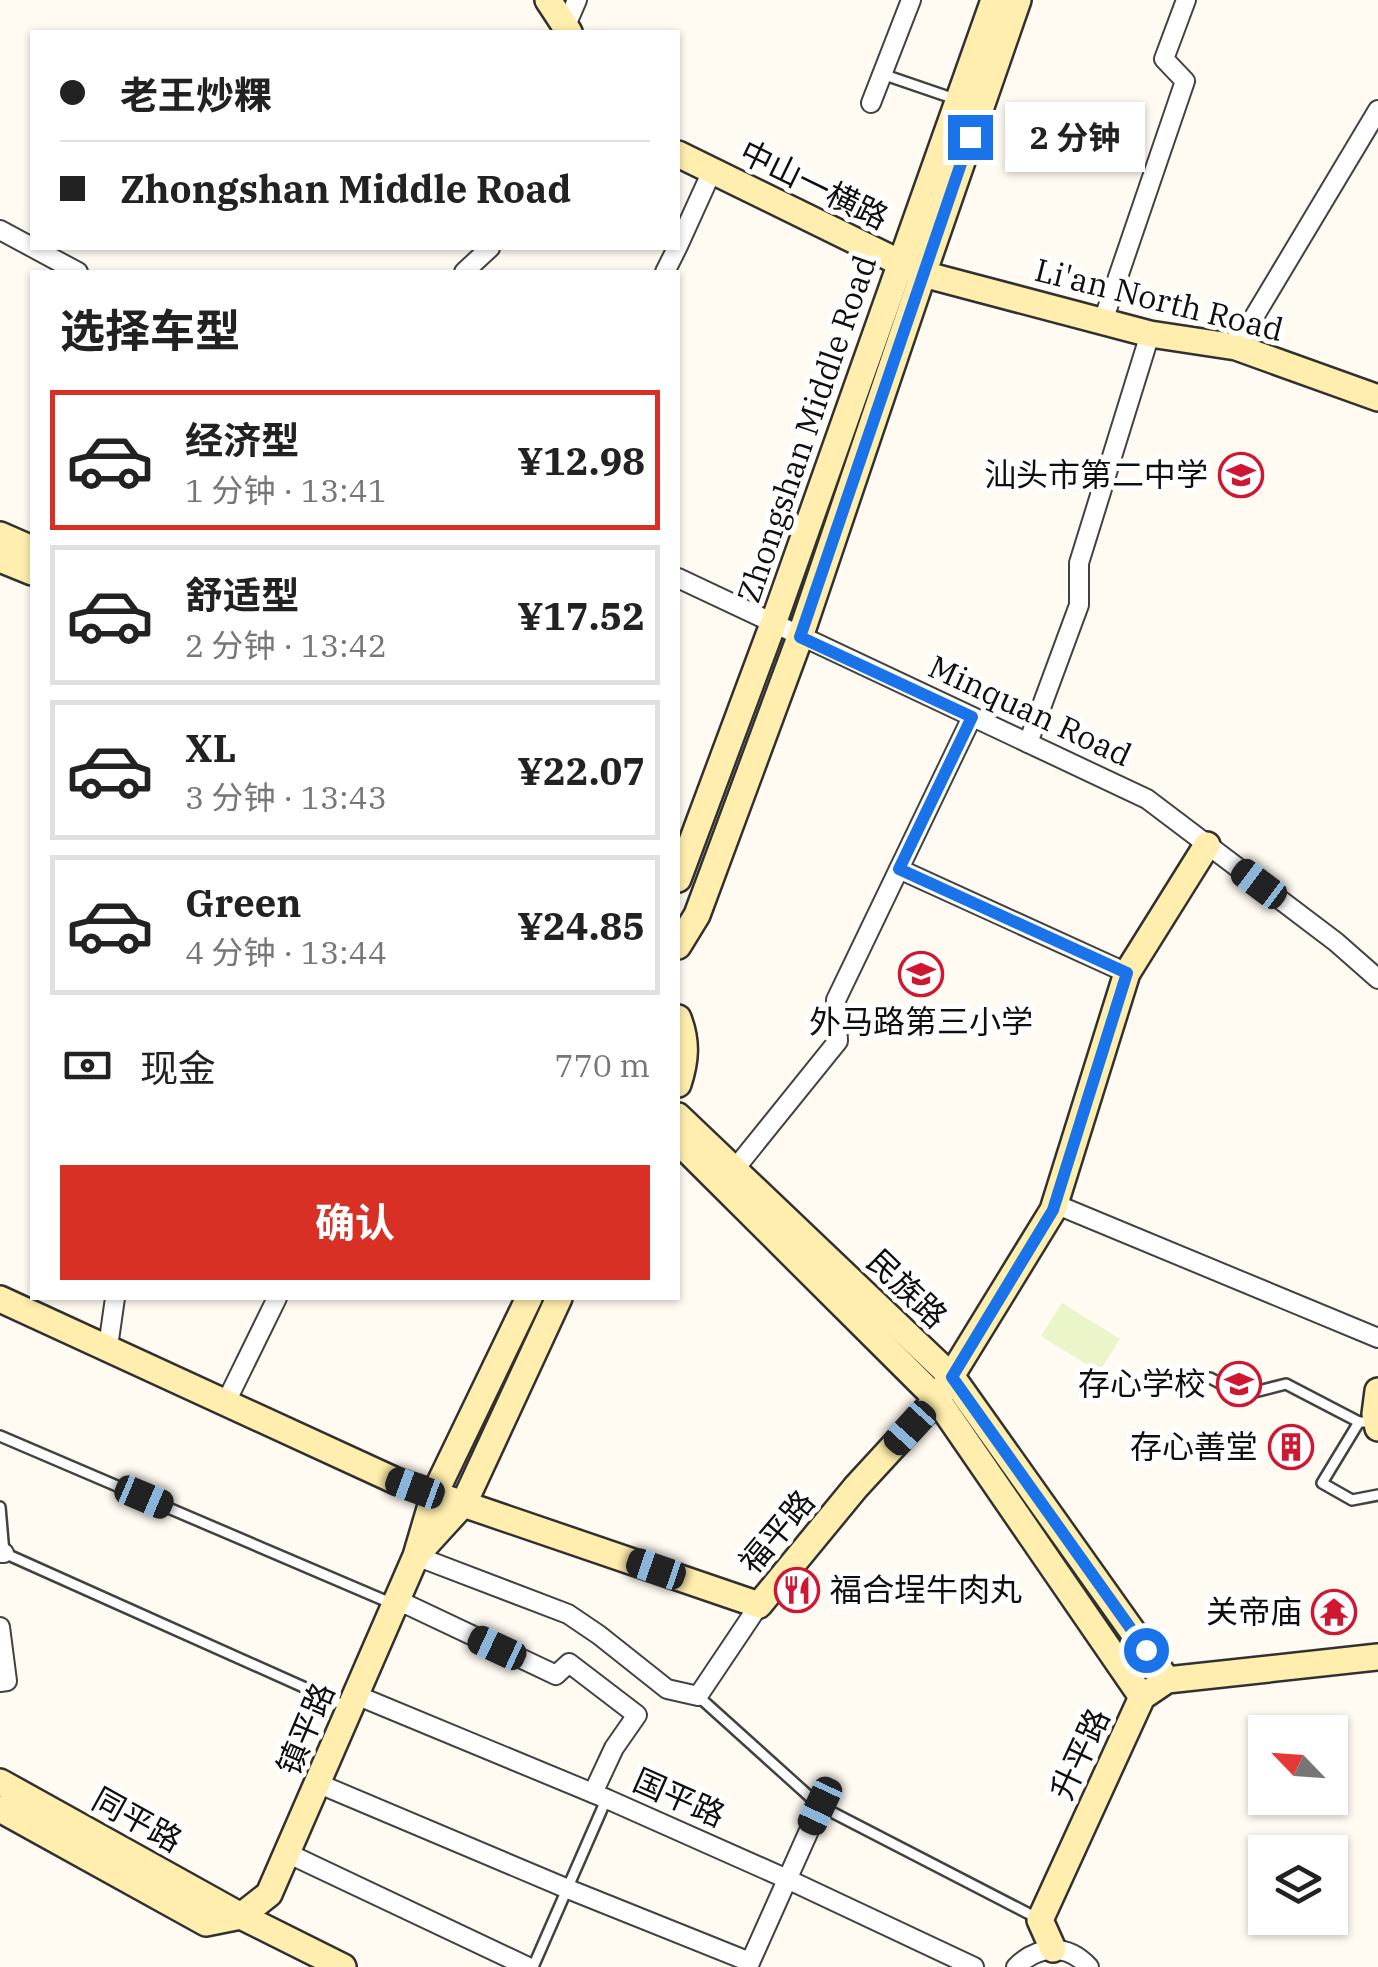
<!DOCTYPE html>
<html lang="zh">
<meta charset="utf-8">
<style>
:root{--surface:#fff;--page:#f2f2f2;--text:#222;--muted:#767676;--line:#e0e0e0;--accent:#d93025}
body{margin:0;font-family:"IBM Plex Serif","Noto Sans SC",serif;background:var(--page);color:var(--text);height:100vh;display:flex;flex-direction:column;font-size:38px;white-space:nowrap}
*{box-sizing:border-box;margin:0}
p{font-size:32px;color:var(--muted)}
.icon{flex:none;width:55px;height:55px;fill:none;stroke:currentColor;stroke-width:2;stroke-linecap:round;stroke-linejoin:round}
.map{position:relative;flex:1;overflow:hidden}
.sheet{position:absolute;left:30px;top:270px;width:650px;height:1030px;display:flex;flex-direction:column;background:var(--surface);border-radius:0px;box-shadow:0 2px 8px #0004}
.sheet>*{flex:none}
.banner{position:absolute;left:30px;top:30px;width:650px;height:220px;border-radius:0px;box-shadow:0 2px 8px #0004;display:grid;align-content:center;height:220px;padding:0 30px;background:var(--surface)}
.needle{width:65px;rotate:295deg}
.fabs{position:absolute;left:1248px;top:1715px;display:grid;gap:20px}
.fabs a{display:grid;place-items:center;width:100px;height:100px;border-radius:0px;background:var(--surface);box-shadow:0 2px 8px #0004;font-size:50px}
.end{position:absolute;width:45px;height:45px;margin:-22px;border:12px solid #1a73e8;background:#fff;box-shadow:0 0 0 5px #fff}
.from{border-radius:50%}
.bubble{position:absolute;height:70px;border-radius:0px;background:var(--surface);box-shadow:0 2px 8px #0004;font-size:32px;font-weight:700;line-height:70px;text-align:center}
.car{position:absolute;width:30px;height:60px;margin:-30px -15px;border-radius:12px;box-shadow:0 0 8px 2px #0007;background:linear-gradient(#222 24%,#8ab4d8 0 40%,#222 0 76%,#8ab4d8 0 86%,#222 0)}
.banner b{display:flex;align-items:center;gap:35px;height:95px;font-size:38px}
.banner b+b{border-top:2px solid var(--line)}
.banner i{width:25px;height:25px;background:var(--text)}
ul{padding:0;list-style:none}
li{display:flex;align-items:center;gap:30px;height:140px;margin:0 20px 15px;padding:0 10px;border:5px solid var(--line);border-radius:0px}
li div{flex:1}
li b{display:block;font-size:38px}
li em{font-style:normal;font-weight:700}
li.selected{border-color:var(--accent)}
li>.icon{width:90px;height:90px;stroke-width:1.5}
h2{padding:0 30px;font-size:45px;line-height:120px}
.pay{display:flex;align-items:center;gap:25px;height:110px;padding:0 30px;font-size:38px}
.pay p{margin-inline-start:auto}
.button{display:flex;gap:20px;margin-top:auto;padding:20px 30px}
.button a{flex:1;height:115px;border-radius:0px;background:var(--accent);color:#fff;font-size:40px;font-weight:700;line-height:115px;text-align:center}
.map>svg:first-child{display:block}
.pitch{fill:#eaf5c9}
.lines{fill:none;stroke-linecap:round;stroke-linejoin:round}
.lane-casing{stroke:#424242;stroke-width:14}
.street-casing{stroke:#424242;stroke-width:22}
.secondary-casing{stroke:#313131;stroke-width:30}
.lane{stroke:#fff;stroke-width:9}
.street{stroke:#fff;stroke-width:18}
.secondary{stroke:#ffeead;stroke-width:25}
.route{stroke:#1a73e8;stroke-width:12}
.labels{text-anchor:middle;stroke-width:10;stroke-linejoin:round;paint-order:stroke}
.street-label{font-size:32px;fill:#0f0f0f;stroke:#fff}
.poi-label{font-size:32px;fill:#0f0f0f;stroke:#fff;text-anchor:end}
</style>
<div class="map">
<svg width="1378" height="1967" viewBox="0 0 1378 1967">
<rect width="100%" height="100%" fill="#fffbf2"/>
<path class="pitch" d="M1062,1303l58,36 -21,33 -58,-36z"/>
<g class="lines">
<defs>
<g id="lane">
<path d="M882,74l73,25"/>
<path d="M1210,1378l33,17 43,-11 73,38"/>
<path d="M1364,1422h-5l-37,61 30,17 26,-5"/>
<path d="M0,1436l393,168"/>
<path d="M0,1507l4,46 344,154"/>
<path d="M698,1696l122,110 217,112"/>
<path d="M533,1967l73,-167"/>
</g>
<g id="street">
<path d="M565,28l12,-28"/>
<path d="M871,103l40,-103"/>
<path d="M0,230l78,42"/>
<path d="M678,246l34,-75"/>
<path d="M464,272l26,-24"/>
<path d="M665,272l12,-24"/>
<path d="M1103,321l82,-240 -21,-22 22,-59"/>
<path d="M1236,347l142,-237"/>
<path d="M678,578l469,221 189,143 42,37"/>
<path d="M1028,743l51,-138v-42l71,-229"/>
<path d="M899,869l228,104"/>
<path d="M734,1170l104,-129 -2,-41 136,-283"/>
<path d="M1055,1204l323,134"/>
<path d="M108,1347l7,-49"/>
<path d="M226,1402l51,-104"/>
<path d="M0,1553h4"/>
<path d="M416,1556l152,58 31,21 68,54 31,7 61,-91"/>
<path d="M395,1605h13l148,70 13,-12 68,52 -23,33 -21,45"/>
<path d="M0,1627l7,54 -7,1"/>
<path d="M356,1695l251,104 180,80 187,88"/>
<path d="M317,1783l251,106 182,73"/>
<path d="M287,1853l241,114"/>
<path d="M748,1967l72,-161"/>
<path d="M1016,1967c22,-22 51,-24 73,0"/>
</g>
<g id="secondary">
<path d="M548,0l21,32"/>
<path d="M678,154l245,120 227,60 86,13 142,51"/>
<path d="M0,535l32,14"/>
<path d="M0,559l32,13"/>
<path d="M678,879l95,-255 221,-624"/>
<path d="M678,946l19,-31 103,-278 123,-363 95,-274"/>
<path d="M678,1018c9,23 8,42 0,66"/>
<path d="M678,1116l274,261 215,303"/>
<path d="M678,1141l259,258 205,298"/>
<path d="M0,1299l396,182 363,124 97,-118 81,-88 116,-189 74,-237 80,-128"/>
<path d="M1378,1391l-3,23 3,14"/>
<path d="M422,1549l42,-46 95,-205"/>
<path d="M0,1782l241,134 102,51"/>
<path d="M0,1809l206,114 35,-7 28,-22 147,-338 18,-61 95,-197"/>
<path d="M1053,1949l-13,-29 102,-223 25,-17 211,-23"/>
</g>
</defs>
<use href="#lane" class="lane-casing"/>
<use href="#street" class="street-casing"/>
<use href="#secondary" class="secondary-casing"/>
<use href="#lane" class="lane"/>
<use href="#street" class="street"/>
<use href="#secondary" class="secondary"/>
</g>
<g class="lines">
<path class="route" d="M970,137l-170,500 172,80 -73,152 228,104 -74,237 -101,167 194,273"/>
</g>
<defs>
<symbol id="school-ring" viewBox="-11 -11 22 22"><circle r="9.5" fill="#fff" stroke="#d01731" stroke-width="1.5"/><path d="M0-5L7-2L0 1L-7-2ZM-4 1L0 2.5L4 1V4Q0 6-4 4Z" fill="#d01731"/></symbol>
<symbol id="building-ring" viewBox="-11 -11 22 22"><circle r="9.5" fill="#fff" stroke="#d01731" stroke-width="1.5"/><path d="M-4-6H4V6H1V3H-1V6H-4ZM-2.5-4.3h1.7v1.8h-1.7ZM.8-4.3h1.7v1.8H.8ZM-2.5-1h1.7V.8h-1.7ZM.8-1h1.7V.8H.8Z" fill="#d01731"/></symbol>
<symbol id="restaurant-ring" viewBox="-11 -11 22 22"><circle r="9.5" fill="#fff" stroke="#d01731" stroke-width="1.5"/><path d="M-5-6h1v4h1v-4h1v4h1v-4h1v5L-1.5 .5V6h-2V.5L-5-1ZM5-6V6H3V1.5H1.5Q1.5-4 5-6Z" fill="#d01731"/></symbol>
<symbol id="temple-ring" viewBox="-11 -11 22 22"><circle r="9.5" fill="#fff" stroke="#d01731" stroke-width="1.5"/><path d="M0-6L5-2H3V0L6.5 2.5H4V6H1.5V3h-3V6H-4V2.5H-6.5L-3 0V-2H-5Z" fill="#d01731"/></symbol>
</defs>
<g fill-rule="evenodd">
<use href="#school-ring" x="1216" y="450" width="50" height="50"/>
<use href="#school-ring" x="896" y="949" width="50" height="50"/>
<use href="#school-ring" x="1214" y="1359" width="50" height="50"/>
<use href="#building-ring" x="1266" y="1422" width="50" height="50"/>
<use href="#restaurant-ring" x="772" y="1565" width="50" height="50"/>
<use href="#temple-ring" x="1309" y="1587" width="50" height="50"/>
</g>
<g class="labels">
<g class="street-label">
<text transform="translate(814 185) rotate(26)" y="11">中山一横路</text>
<text transform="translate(1159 300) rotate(14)" y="11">Li'an North Road</text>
<text transform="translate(807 429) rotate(-71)" y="11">Zhongshan Middle Road</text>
<text transform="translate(1030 711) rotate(25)" y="11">Minquan Road</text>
<text transform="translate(907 1289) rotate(44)" y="11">民族路</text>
<text transform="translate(777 1532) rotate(-50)" y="11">福平路</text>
<text transform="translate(306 1729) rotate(-67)" y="11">镇平路</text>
<text transform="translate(1080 1754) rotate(-65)" y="11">升平路</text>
<text transform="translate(679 1798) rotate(24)" y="11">国平路</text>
<text transform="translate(137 1820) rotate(29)" y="11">同平路</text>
</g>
<g class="poi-label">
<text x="1208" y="486">汕头市第二中学</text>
<text x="921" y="1033" text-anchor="middle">外马路第三小学</text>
<text x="1206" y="1395">存心学校</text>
<text x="1258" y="1458">存心善堂</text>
<text x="830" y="1601" text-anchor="start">福合埕牛肉丸</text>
<text x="1302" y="1623">关帝庙</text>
</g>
</g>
</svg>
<div class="fabs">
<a><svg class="needle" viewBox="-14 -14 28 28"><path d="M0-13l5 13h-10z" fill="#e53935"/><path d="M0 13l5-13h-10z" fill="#767676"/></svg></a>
<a><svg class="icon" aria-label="layers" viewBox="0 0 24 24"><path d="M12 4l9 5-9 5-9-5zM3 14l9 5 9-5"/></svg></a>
</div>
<i class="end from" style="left:1146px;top:1650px"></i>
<i class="end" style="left:970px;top:137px"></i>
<div class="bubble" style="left:1005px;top:102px;width:140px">2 分钟</div>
<i class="car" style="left:1259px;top:884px;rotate:307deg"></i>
<i class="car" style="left:910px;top:1428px;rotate:222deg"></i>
<i class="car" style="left:415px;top:1488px;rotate:290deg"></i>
<i class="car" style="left:144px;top:1497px;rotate:113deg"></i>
<i class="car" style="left:656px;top:1569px;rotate:289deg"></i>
<i class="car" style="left:497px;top:1648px;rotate:295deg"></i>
<i class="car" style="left:820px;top:1806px;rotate:205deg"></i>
<div class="banner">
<b><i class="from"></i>老王炒粿</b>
<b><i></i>Zhongshan Middle Road</b>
</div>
<section class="sheet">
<h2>选择车型</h2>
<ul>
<li class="selected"><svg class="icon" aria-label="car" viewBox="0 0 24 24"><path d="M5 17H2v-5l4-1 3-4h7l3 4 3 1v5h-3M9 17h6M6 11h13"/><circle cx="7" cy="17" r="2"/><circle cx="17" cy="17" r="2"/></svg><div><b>经济型</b><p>1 分钟 · 13:41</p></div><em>¥12.98</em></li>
<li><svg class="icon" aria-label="car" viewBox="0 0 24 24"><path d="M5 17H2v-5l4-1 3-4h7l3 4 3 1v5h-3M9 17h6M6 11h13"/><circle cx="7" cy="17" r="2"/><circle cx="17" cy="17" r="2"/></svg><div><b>舒适型</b><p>2 分钟 · 13:42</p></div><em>¥17.52</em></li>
<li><svg class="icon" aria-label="car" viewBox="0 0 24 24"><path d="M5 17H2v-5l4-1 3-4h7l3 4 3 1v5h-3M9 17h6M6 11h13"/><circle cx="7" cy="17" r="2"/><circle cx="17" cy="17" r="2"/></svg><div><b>XL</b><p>3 分钟 · 13:43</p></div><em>¥22.07</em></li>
<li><svg class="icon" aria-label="car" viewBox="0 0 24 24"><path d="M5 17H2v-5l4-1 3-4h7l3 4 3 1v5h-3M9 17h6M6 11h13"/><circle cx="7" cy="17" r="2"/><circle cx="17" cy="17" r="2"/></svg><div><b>Green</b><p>4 分钟 · 13:44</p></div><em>¥24.85</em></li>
</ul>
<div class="pay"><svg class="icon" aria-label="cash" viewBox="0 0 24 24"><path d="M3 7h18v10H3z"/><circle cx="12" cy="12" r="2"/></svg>现金<p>770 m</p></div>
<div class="button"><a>确认</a></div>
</section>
</div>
